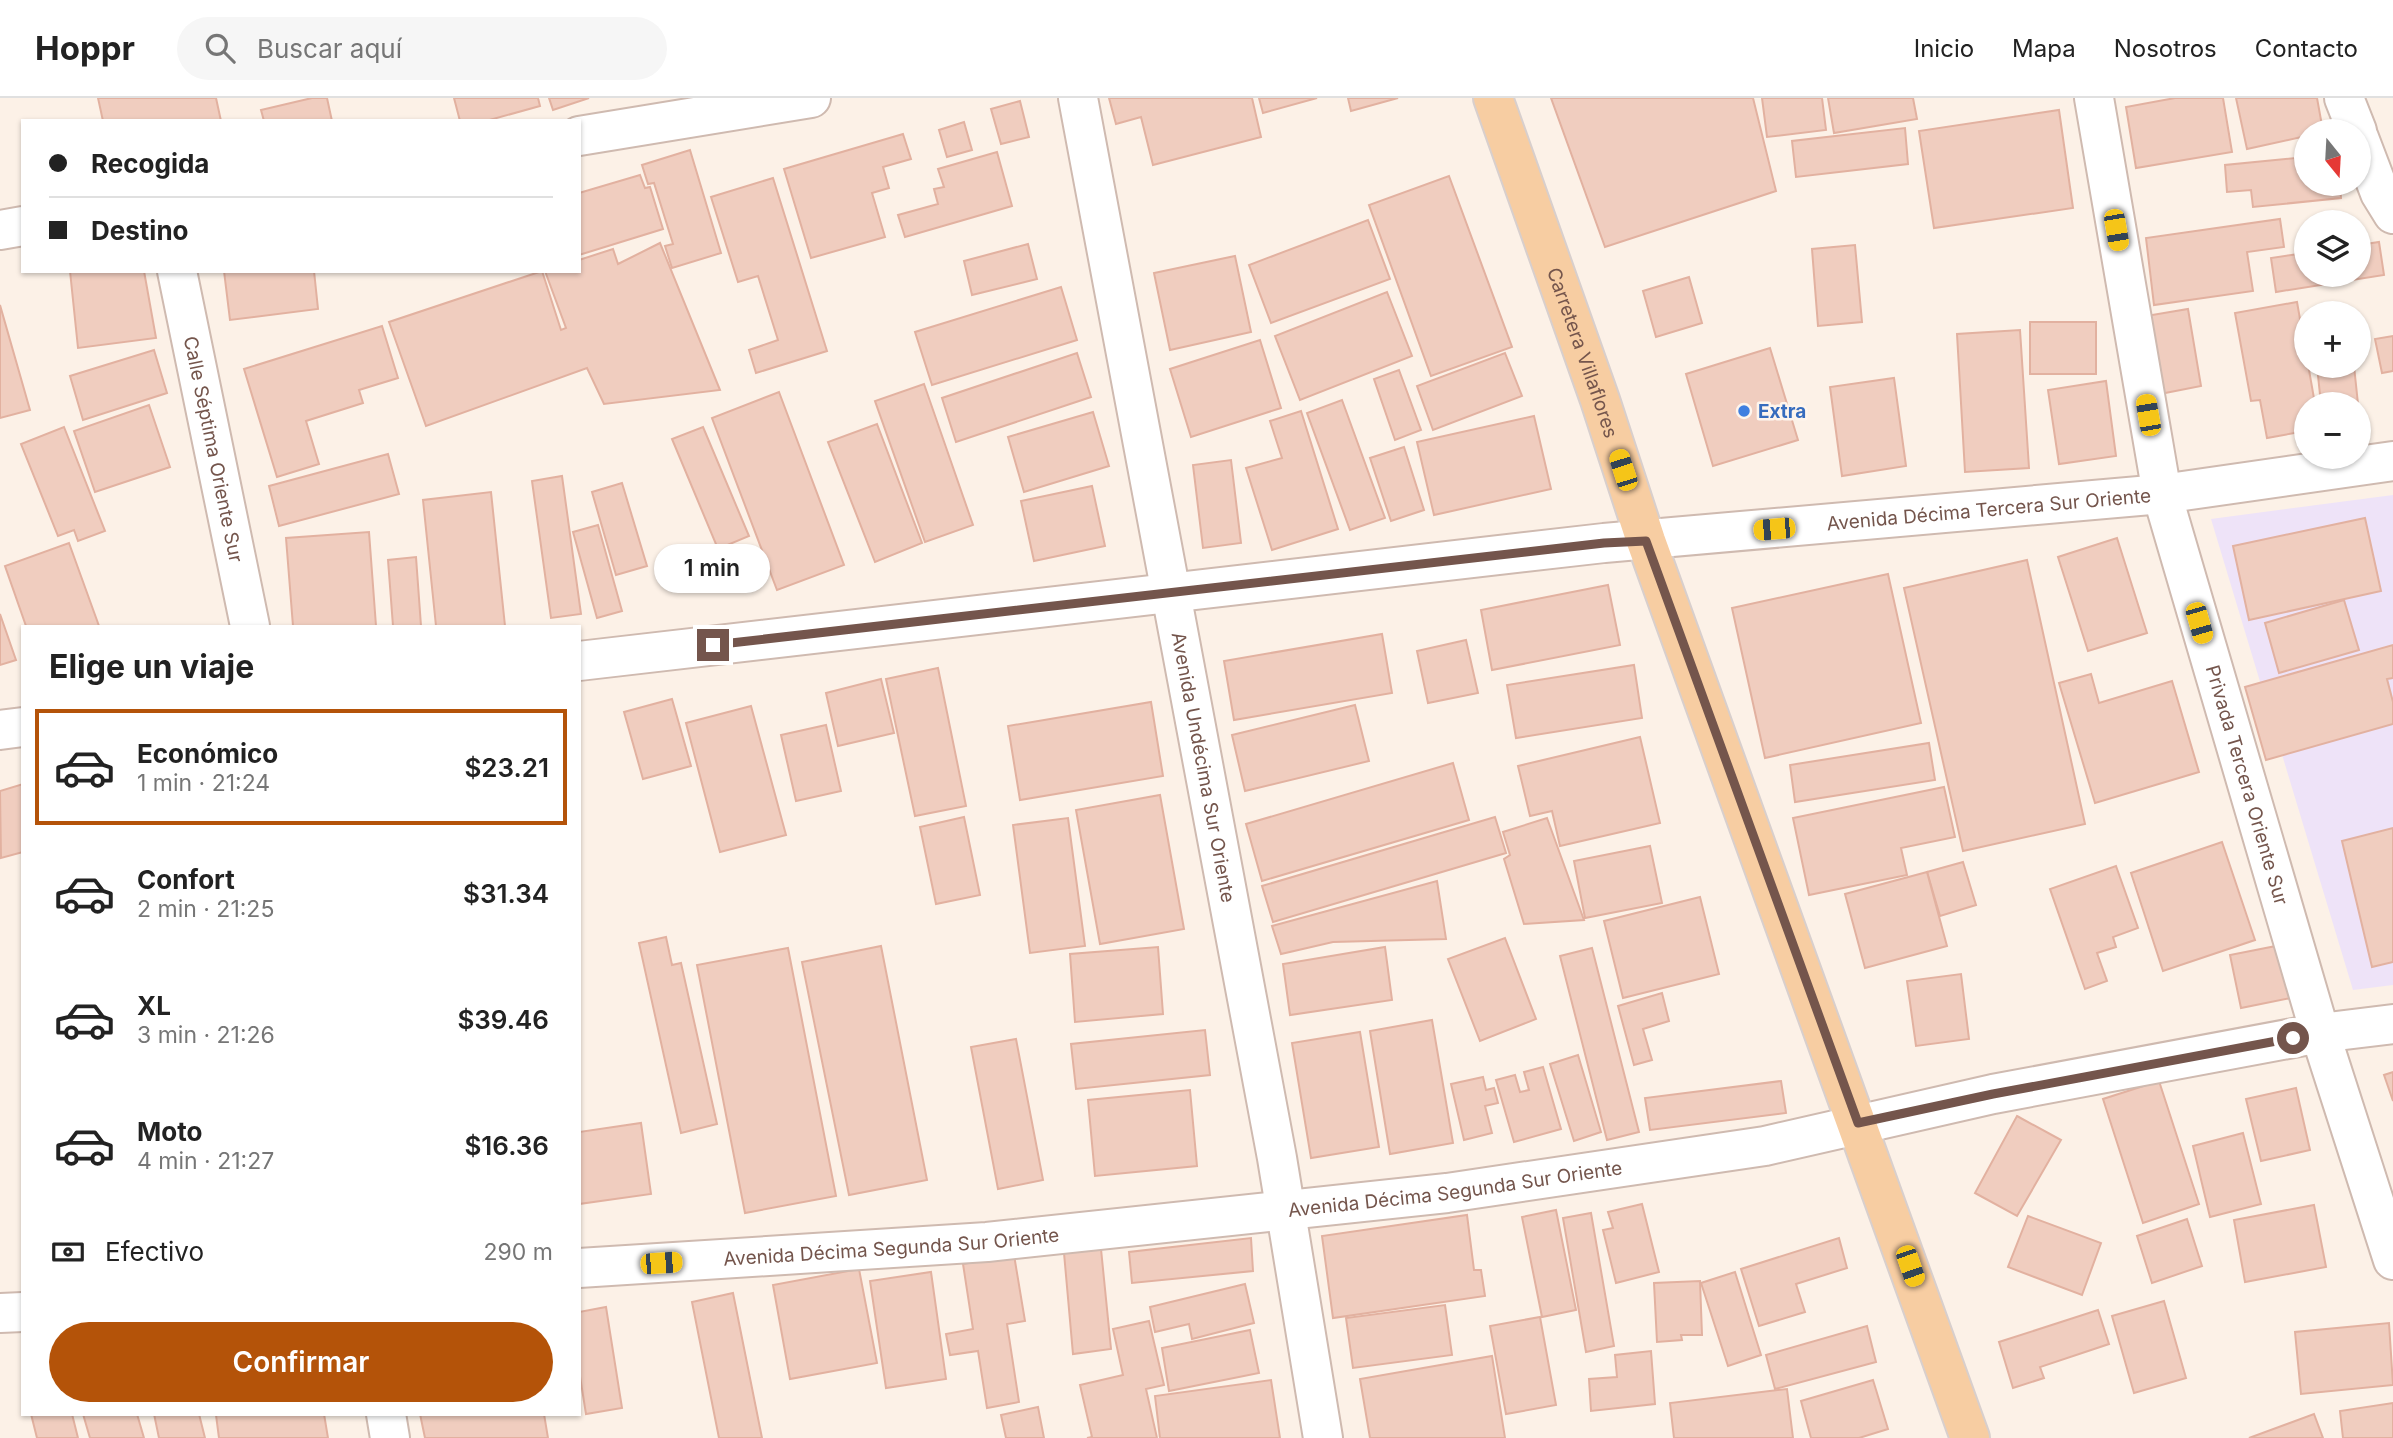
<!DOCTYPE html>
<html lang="es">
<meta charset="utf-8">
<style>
:root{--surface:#fff;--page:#f6f6f6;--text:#222;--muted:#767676;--line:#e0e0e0;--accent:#b45309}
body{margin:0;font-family:Inter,sans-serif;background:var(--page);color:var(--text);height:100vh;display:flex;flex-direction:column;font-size:26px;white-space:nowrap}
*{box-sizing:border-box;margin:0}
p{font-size:23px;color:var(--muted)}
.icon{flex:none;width:38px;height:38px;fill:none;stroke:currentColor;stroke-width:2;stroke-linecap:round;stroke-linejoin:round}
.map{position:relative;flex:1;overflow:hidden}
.details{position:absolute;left:21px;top:527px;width:560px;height:791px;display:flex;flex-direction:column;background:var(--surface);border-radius:0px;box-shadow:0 2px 5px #0004}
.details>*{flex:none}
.banner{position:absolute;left:21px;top:21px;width:560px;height:154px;border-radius:0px;box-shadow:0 2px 5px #0004;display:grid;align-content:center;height:154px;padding:0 28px;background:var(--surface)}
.needle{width:46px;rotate:162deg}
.fabs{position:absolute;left:2294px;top:21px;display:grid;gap:14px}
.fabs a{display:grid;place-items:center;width:77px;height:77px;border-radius:50%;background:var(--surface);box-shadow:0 2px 5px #0004;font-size:35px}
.end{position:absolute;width:32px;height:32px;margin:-16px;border:9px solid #74554c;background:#fff;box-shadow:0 0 0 4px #fff}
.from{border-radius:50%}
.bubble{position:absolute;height:49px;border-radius:24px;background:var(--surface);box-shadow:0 2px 5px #0004;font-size:23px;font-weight:600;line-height:49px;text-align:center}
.car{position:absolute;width:21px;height:42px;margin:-21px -10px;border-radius:9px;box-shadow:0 0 5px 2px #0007;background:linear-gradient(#f5c518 24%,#345 0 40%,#f5c518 0 76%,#345 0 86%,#f5c518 0)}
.banner b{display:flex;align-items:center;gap:24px;height:66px;font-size:26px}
.banner b+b{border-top:2px solid var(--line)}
.banner i{width:18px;height:18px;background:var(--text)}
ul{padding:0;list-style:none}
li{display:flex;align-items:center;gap:21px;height:116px;margin:0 14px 10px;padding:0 14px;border:4px solid transparent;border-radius:0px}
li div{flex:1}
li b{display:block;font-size:26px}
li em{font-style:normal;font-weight:600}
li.active{border-color:var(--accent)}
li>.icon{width:63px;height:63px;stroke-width:1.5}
h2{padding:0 28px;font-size:32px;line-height:84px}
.pay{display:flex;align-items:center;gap:18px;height:77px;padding:0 28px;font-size:26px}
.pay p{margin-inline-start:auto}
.button{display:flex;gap:14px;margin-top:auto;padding:14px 28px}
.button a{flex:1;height:80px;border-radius:42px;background:var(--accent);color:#fff;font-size:28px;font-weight:600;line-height:80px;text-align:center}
header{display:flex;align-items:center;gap:42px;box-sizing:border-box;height:98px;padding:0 35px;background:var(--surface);border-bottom:2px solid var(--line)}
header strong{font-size:33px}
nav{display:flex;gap:38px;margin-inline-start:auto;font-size:24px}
.search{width:490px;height:63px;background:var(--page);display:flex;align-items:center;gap:18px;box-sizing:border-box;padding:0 24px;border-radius:38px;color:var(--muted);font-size:26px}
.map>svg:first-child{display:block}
.education{fill:#eee3f8}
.building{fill:#f0cdbf;stroke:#e2b1a0;stroke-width:2}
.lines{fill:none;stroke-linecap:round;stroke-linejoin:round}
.minor-casing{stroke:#cfbab0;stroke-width:42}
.major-casing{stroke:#d8cfcd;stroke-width:42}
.minor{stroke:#fff;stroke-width:38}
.major{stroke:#f7cda2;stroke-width:38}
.route{stroke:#74554c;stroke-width:9}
.shop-dot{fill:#3f7fe0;stroke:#fef5ed;stroke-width:2.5}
.labels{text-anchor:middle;stroke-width:5;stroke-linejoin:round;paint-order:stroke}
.street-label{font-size:19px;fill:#74554c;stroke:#fef5ed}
.shop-label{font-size:19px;font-weight:bold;fill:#366cbe;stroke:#fef5ed;text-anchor:start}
</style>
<header>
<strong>Hoppr</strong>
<div class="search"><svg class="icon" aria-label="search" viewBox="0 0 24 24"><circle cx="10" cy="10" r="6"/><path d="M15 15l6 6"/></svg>Buscar aquí</div>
<nav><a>Inicio</a><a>Mapa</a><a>Nosotros</a><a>Contacto</a></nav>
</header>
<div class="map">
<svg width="2393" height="1340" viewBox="0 0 2393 1340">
<rect width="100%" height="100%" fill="#fcf1e7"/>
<path class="education" d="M2393,397v490l-40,5 -142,-471z"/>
<g class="building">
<path d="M98,0h118l5,23h-118z"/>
<path d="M312,0h15l5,23h-68l-3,-11z"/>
<path d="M454,0h84l2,8 -54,15h-26z"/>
<path d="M549,0h40l-36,12z"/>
<path d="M1109,0h143l9,39 -108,28 -12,-48 -25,7z"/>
<path d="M1259,0h58l-54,15z"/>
<path d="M1348,0h50l-47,13z"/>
<path d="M1551,0h202l23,93 -171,56z"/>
<path d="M1762,0h60l4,32 -59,7z"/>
<path d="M1828,0h85l4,21 -83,14z"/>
<path d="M2175,0h48l9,54 -96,16 -10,-61z"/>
<path d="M2236,0h81l6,33h-17v5l-59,13z"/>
<path d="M1020,3l9,36 -28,7 -10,-35z"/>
<path d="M2059,12l14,98 -139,20 -15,-97z"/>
<path d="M964,24l8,28 -25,7 -8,-27z"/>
<path d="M1905,30l3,36 -112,13 -4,-36z"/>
<path d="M903,36l8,25 -28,8 6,21 -17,5 13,44 -74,21 -27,-89z"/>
<path d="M690,52l31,103 -49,15 -7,-22 8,-2 -19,-61 -6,1 -6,-19z"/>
<path d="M997,54l15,54 -107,31 -7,-22 40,-11 -4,-15 10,-2 -6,-18z"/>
<path d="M2306,59v27h34l1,14 -88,9 -2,-17 -24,2 -2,-27z"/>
<path d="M640,77l5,13 5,-1 13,42 -84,26v-62z"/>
<path d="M1449,78l63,171 -81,29 -62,-171z"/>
<path d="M773,80l54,173 -71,22 -7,-23 29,-10 -20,-64 -20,6 -27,-85z"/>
<path d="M2280,121l4,28 -37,5 6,39 -99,14 -8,-67z"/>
<path d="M1368,122l22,59 -119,44 -22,-58z"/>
<path d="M2379,144l5,33 -108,17 -5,-34 35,-5v22h53v-30z"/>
<path d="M660,145l60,147 -116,14 -17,-36 -161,58 -37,-104 153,-51 19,59 5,-2 -21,-57h34v-11l34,-11 5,15z"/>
<path d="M1028,146l9,35 -65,16 -8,-34z"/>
<path d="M1855,147l7,77 -44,4 -6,-77z"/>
<path d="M1235,158l16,76 -81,18 -16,-77z"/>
<path d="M70,173h74l12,67 -78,10z"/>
<path d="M224,173h90l4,38 -88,11z"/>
<path d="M1689,179l13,46 -46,14 -13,-46z"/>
<path d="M1061,189l16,53 -145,45 -17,-53z"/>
<path d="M1387,194l25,64 -112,44 -25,-64z"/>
<path d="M2297,204l18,102h-9v27l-39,7 -7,-38 -9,1 -16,-88z"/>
<path d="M0,207l30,105 -30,8z"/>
<path d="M2188,211l13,77 -41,8 -14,-78z"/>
<rect x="2030" y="224" width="66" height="52"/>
<path d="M382,228l16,52 -39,12 4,13 -57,18 13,43 -42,13 -33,-108z"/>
<path d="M2020,232l9,138 -64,4 -8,-138z"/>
<path d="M2393,238v35l-11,2 -7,-34z"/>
<path d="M1260,242l21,68 -90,29 -21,-68z"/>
<path d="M1770,250l28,92 -85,26 -27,-92z"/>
<path d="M154,252l13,43 -84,27 -13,-44z"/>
<path d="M1077,255l14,44 -135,45 -14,-44z"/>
<path d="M1505,255l17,43 -89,34 -16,-44z"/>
<path d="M2317,268h37l4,38h-37z"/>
<path d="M1399,272l22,60 -26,10 -21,-61z"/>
<path d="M1894,280l12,88 -64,10 -12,-89z"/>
<path d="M2106,283l10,75 -57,8 -11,-74z"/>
<path d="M924,286l49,141 -48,17 -50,-141z"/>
<path d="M779,294l65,173 -67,25 -65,-172z"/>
<path d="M1342,302l43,118 -35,12 -43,-117z"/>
<path d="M149,307l21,62 -75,25 -21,-61z"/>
<path d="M1301,313l37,118 -66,21 -26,-82 36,-10 -12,-37z"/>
<path d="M1093,314l16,54 -85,26 -16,-55z"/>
<path d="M1534,318l17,73 -117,26 -17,-73z"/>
<path d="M877,326l45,119 -47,19 -47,-120z"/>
<path d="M64,329l41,104 -27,10 -4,-11 -16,6 -37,-92z"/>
<path d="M703,329l46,109 -31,13 -46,-110z"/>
<path d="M1404,349l20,63 -33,11 -21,-63z"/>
<path d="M388,356l11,40 -120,32 -10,-40z"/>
<path d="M1231,362l10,83 -38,5 -10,-83z"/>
<path d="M562,378l19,138 -30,4 -19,-137z"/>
<path d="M622,385l25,83 -31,9 -24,-83z"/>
<path d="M1092,388l13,60 -71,15 -13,-60z"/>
<path d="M491,394l14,134h-69l-13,-126z"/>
<path d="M2365,420l16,73 -132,29 -16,-74z"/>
<path d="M598,427l24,86 -25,7 -24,-86z"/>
<path d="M369,434l7,94h-83l-7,-88z"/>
<path d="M2117,440l30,95 -59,18 -30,-94z"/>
<path d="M69,445l30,83h-73l-21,-60z"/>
<path d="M416,459l5,69h-28l-5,-66z"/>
<path d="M2027,462l58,264 -122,27 -59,-263z"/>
<path d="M1888,476l33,149 -156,35 -33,-150z"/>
<path d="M1608,487l12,60 -128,25 -11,-60z"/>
<path d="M2344,502l15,50 -80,23 -14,-50z"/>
<path d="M0,516l16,46 -16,5z"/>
<path d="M1382,536l10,59 -158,27 -10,-59z"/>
<path d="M1466,542l12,53 -50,10 -11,-52z"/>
<path d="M2393,547v33l-6,1 6,23v22l-127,36 -21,-73z"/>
<path d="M1634,567l8,53 -126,20 -9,-53z"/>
<path d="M938,570l28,138 -51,10 -29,-137z"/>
<path d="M2091,576l8,29 73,-22 27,91 -104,31 -36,-120z"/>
<path d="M881,581l13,54 -56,13 -12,-53z"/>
<path d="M672,601l19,67 -48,13 -19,-67z"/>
<path d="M1151,604l12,74 -143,24 -12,-74z"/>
<path d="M1355,607l14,56 -124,30 -13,-56z"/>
<path d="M751,608l35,129 -66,17 -34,-129z"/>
<path d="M826,627l15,66 -45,10 -15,-66z"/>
<path d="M1640,639l20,86 -100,23 -8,-35 -22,5 -12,-50z"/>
<path d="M1929,645l6,37 -140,22 -5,-37z"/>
<path d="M1453,665l16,57 -207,61 -16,-57z"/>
<path d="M23,686v68l-22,6 -1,-67z"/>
<path d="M1944,689l11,50 -54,11 6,27 -98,20 -16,-77z"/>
<path d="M1160,697l24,134 -84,15 -24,-134z"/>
<path d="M964,719l16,78 -44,9 -16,-77z"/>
<path d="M1495,719l11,36 -233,69 -11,-36z"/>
<path d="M1068,720l17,128 -55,7 -17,-128z"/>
<path d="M1547,720l37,102 -60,4 -20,-65 6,-4 -7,-23z"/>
<path d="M2393,730v134l-21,5 -30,-126z"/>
<path d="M2222,744l33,98 -92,31 -32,-98z"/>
<path d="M1650,748l12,57 -77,15 -11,-57z"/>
<path d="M1963,764l13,43 -36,11 -13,-44z"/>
<path d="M2116,768l22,62 -25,9 3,10 -19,6 10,28 -22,8 -35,-100z"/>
<path d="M1927,774l20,74 -82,22 -20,-74z"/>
<path d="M1437,783l9,58 -113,3 -52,12 -9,-28z"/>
<path d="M1700,799l19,77 -96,24 -19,-77z"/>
<path d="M666,839l6,28 9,-2 36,161 -36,9 -42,-190z"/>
<path d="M1505,840l31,81 -56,22 -32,-82z"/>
<path d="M2281,847l10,53 -50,10 -11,-53z"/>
<path d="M881,848l46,234 -78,15 -47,-233z"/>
<path d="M1158,849l5,67 -88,8 -5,-68z"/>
<path d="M1385,849l7,53 -102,15 -7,-51z"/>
<path d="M788,850l48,248 -91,17 -48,-248z"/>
<path d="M1592,850l47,184 -32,8 -47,-184z"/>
<path d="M1961,876l8,65 -53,7 -9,-65z"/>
<path d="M1662,895l7,28 -26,8 9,31 -18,5 -16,-59z"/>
<path d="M1432,922l21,123 -63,11 -20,-123z"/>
<path d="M1205,932l5,45 -134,14 -5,-45z"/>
<path d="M1360,934l19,115 -68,11 -19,-115z"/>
<path d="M1016,941l27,141 -45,9 -27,-142z"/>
<path d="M1578,957l23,77 -27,9 -24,-77z"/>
<path d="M1543,969l18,62 -47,13 -18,-62 19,-5 5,17 9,-2 -5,-18z"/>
<path d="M2393,974v29l-9,-26z"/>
<path d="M1483,979l3,13 8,-2 4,15 -13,3 7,27 -28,7 -13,-56z"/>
<path d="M1781,983l5,32 -136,17 -5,-32z"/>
<path d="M2159,983l40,123 -56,19 -40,-124z"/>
<path d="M2296,990l14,62 -49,11 -15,-62z"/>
<path d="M1190,992l7,76 -102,10 -7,-76z"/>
<path d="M2017,1018l44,24 -44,76 -42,-23z"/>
<path d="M641,1025l10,71 -72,10v-72z"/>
<path d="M2243,1035l18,71 -51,13 -17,-71z"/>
<path d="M1642,1106l17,68 -43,11 -13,-53 10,-2 -5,-16z"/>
<path d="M2314,1107l12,62 -81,15 -11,-62z"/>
<path d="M1556,1112l20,100 -34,7 -20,-100z"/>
<path d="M1591,1115l23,133 -28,6 -23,-134z"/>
<path d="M1467,1117l7,55h7l4,26 -152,22 -11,-82z"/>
<path d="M2028,1118l73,27 -19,52 -74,-28z"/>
<path d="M2187,1121l15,47 -50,17 -15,-47z"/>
<path d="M1251,1140l2,33 -121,12 -3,-31z"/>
<path d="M1839,1140l8,30 -51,16 9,28 -46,14 -18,-57z"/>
<path d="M1101,1151l10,100 -38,5 -9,-101z"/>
<path d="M1014,1157l11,66 -18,3 12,78 -32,6 -9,-57 -28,4 -4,-21 27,-5 -10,-65z"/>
<path d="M859,1171l18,94 -87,16 -17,-94z"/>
<path d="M931,1174l15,107 -60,9 -16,-107z"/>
<path d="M1735,1174l26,83 -33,11 -27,-83z"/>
<path d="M1700,1183l2,54h-21l1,5 -25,2 -3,-59z"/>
<path d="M1245,1186l9,39 -62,16 -3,-15 -34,8 -5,-25z"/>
<path d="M733,1195l29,145h-43l-27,-136z"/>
<path d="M2164,1203l22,77 -52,15 -22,-77z"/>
<path d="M1445,1207l7,50 -99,13 -7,-50z"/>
<path d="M606,1209l16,101 -36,6 -7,-44v-58z"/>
<path d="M2098,1212l11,34 -69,23 4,11 -31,10 -14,-46z"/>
<path d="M1540,1219l16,88 -50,9 -16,-88z"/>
<path d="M1149,1223l15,64 -18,4 11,49h-70l5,-1 -12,-52 43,-10 -10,-46z"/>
<path d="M2389,1225l4,62 -92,9 -6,-62z"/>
<path d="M1867,1228l9,36 -101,27 -9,-34z"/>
<path d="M1250,1232l9,43 -90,18 -7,-43z"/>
<path d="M1651,1253l4,53 -64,7 -2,-32 28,-2 -2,-22z"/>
<path d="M1492,1258l13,82h-135l-10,-59z"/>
<path d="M1271,1282l9,58h-120l-5,-42z"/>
<path d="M1873,1282l15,49 -29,9h-48l-10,-37z"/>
<path d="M1787,1291l6,49h-119l-4,-35z"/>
<path d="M2393,1305v35h-50l-3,-27z"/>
<path d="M1038,1309l6,31h-38l-5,-23z"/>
<path d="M31,1316h41l6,24h-41z"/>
<path d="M83,1316h54l7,24h-54z"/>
<path d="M154,1316h45l6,24h-46z"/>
<path d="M324,1316l4,24h-109l-3,-23z"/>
<path d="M420,1316h124l4,24h-123z"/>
<path d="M2314,1316l9,24h-74z"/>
</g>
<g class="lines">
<defs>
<g id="minor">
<path id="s1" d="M1078,0l199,1060 46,280"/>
<path id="s2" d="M2094,0l68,396 158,539 73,227"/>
<path d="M2344,0l13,33"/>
<path d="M579,38l232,-38"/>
<path d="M2359,40l21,55 13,21"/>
<path d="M0,132l23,-4"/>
<path id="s3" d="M177,173l73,355"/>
<path id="s4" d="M579,563l1025,-118 558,-49 231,-33"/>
<path d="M0,632l23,-3"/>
<path id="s5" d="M579,1170l408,-26 460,-49 318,-47 228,-52 327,-61 73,-9"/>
<path d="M0,1215l23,-1"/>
<path d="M386,1316l4,24"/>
</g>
<g id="major">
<path id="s6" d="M1493,0l107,302 46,141 324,897"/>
</g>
</defs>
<use href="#minor" class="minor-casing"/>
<use href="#major" class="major-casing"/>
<use href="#minor" class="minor"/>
<use href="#major" class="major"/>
</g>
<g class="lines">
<path class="route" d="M713,547l891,-102 42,-2 212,582 135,-29 300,-56"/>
</g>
<circle class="shop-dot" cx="1744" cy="313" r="7"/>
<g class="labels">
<g class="street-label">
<text dy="7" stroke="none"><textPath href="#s6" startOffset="270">Carretera Villaflores</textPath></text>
<text dy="7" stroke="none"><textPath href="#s3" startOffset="182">Calle Séptima Oriente Sur</textPath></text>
<text dy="7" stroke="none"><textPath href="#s4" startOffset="1418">Avenida Décima Tercera Sur Oriente</textPath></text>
<text dy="7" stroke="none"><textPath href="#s1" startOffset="681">Avenida Undécima Sur Oriente</textPath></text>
<text dy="7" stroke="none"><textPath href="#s2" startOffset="705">Privada Tercera Oriente Sur</textPath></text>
<text dy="7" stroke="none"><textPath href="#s5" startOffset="880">Avenida Décima Segunda Sur Oriente</textPath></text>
<text dy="7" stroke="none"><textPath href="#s5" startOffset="313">Avenida Décima Segunda Sur Oriente</textPath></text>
</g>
<g class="shop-label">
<text x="1758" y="320">Extra</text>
</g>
</g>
</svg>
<div class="fabs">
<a><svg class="needle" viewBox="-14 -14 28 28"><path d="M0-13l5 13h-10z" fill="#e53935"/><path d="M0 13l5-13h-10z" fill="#767676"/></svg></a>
<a><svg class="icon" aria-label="layers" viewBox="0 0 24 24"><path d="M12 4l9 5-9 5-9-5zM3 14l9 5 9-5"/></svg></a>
<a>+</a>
<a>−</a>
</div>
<i class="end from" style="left:2293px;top:940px"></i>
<i class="end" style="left:713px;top:547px"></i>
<div class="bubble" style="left:654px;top:446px;width:116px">1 min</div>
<i class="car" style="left:2116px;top:132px;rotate:170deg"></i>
<i class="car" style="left:2148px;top:317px;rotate:350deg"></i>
<i class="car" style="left:1623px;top:372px;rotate:342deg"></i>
<i class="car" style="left:1774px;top:431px;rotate:265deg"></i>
<i class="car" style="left:2199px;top:525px;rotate:164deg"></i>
<i class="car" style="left:661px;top:1165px;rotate:86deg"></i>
<i class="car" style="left:1910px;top:1168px;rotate:161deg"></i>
<div class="banner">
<b><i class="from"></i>Recogida</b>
<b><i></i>Destino</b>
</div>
<section class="details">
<h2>Elige un viaje</h2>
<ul>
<li class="active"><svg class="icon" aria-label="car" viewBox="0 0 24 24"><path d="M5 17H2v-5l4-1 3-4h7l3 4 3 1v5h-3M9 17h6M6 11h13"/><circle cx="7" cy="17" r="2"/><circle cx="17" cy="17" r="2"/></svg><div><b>Económico</b><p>1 min · 21:24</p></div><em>$23.21</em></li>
<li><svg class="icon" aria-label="car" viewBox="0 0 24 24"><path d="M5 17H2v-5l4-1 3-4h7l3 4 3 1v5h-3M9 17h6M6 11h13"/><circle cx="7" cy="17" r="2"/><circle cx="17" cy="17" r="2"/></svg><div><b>Confort</b><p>2 min · 21:25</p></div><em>$31.34</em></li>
<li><svg class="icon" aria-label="car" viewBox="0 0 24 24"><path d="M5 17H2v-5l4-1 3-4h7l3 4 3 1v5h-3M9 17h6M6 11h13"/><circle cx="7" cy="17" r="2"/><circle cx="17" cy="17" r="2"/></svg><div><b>XL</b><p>3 min · 21:26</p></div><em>$39.46</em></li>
<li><svg class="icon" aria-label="car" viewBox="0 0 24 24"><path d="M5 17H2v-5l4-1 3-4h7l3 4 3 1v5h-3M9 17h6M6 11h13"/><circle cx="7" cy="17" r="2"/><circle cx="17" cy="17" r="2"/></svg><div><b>Moto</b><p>4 min · 21:27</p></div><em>$16.36</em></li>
</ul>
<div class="pay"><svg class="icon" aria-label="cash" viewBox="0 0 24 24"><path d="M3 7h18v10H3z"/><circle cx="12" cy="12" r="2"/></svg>Efectivo<p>290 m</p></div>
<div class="button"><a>Confirmar</a></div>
</section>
</div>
